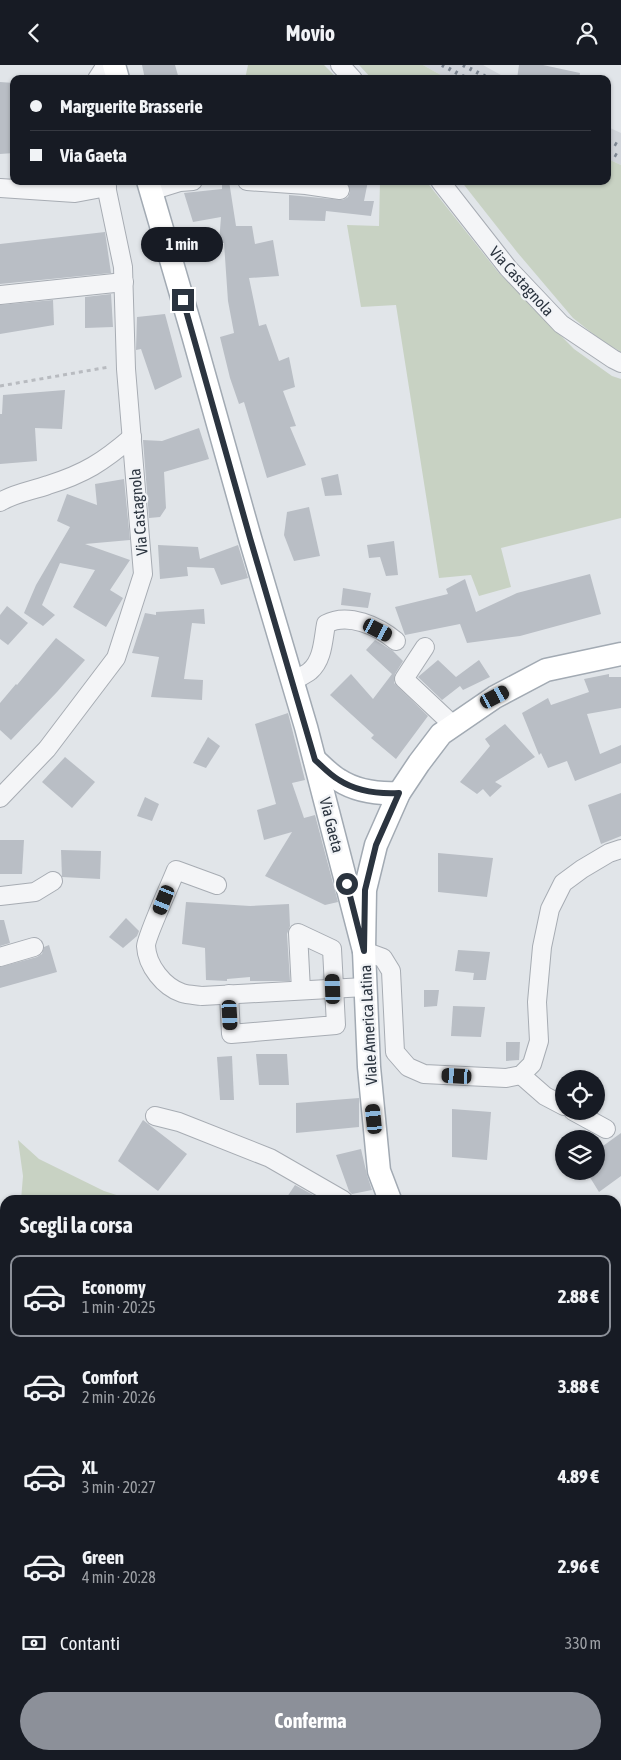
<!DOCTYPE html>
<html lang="it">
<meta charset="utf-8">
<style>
:root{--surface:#171b24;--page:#242831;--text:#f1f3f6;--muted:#9ea1a6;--line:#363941;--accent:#8c9099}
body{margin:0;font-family:"Asap Condensed",sans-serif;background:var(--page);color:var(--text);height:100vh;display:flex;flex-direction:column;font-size:19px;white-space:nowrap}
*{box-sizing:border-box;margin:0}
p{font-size:16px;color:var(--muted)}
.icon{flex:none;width:28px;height:28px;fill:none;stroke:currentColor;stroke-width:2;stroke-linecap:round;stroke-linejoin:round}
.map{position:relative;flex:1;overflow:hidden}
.sheet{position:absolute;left:0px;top:1130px;width:621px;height:565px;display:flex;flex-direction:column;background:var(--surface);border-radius:15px 15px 0 0;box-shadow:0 1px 4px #0004}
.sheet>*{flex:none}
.hud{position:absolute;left:10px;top:10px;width:601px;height:110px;border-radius:10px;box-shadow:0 1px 4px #0004;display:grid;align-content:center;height:110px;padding:0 20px;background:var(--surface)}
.controls{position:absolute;left:555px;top:1005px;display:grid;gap:10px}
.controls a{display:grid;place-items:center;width:50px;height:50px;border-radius:50%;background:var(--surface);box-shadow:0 1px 4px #0004;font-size:25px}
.end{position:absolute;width:22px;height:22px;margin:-11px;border:6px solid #2b343f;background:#fff;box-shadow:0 0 0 2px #fff}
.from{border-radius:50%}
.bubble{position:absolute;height:35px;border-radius:18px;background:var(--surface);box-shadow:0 1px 4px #0004;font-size:16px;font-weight:700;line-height:35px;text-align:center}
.car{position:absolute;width:15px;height:30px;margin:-15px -8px;border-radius:6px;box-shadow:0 0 4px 1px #0007;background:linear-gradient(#222 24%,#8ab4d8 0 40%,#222 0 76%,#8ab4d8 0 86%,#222 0)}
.hud b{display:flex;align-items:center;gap:18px;height:48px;font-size:19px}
.hud b+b{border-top:1px solid var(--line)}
.hud i{width:12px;height:12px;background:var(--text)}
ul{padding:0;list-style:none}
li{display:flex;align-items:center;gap:15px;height:82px;margin:0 10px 8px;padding:0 10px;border:2px solid transparent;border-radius:10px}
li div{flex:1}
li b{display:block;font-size:19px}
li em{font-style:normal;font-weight:700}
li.on{border-color:var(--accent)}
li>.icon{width:45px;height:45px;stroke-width:1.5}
h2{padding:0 20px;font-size:22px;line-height:60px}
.pay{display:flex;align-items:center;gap:12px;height:55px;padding:0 20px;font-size:19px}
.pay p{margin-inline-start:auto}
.action{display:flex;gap:10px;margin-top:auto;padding:10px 20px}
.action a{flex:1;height:58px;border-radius:30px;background:var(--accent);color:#fff;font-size:20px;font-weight:700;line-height:58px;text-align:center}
header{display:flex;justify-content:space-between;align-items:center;height:65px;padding:0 20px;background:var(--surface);font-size:22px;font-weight:700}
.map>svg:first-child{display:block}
.built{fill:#d0d4da}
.green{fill:#c8d2c3}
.building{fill:#b9bec5}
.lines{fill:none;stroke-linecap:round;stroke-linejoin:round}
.minor-casing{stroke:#a7acb3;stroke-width:20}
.major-casing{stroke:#a2aab3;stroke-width:25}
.path{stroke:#b8bbc0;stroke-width:3;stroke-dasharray:4 4;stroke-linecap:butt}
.minor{stroke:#f4f5f7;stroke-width:18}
.major{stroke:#fff;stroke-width:22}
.rail{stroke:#7c8591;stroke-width:4;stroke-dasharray:2.5 5;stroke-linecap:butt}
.route{stroke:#2b343f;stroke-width:6}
.labels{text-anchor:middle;stroke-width:4.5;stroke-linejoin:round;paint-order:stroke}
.street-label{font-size:16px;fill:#2b343f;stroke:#f1f3f6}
</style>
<header><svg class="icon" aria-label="back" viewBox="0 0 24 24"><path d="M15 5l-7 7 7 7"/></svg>Movio<svg class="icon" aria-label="person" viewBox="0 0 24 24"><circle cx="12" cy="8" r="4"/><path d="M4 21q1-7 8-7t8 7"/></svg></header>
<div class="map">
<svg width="621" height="1695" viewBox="0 0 621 1695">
<rect width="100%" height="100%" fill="#e1e5e9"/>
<g class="built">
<path d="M423,0h60l25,14h-60z"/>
<path d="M608,62l13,6v32l-13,-6z"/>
</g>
<g class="green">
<path d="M248,0h76l14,14h-93z"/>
<path d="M359,0h64l25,14h-76z"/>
<path d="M608,94l13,6v187l-19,-11 -29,-23 -56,-66 -56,-71h147z"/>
<path d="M380,116h46l72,91 76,77 38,27 9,3v139l-120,30 10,39 -32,9 -8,-21 -32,3 -43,-273 -35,2 -14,-82 32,1z"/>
<path d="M18,1075l21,19 65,32 28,9h-111l2,-24z"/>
<path d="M616,1499l5,2v168l-3,7 -2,-1z"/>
<path d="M542,1690h52l-3,5h-51z"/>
</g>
<g class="building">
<path d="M142,0h33l4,14h-34z"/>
<path d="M519,0h24l37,8 -1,6h-62z"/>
<path d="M0,17l14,1v70l-14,1z"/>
<path d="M222,116h7l7,45h16l3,18 18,-4 6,36 -30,2 10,48 7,-2 13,37 10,-4 6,30 -12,4 13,35 -6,1 16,38 -39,13 -23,-76 -5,2 -9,-26 -10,-41 14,-4 -6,-32 -4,-58h-5l2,-26 -28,5 -9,-29 38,-4z"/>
<path d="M348,116h20l-4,20h10l-3,15 -45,-5 -1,10 -36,-1v-25l54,5 5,-3 2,-5z"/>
<path d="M105,167l6,41 -111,11v-40z"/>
<path d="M111,229l2,33 -28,1v-31z"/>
<path d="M53,235l1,25 -54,9v-29z"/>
<path d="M165,249l17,63 -27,13 -14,-41 -5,1 1,-33z"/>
<path d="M65,325l-3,39 -27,-1 2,33 -37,3v-50h2l1,-19z"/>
<path d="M199,363l10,31 -45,13 2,36 -6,9 -11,1 -6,-78 19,1z"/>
<path d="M338,409l4,21 -17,1 -4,-18z"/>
<path d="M124,414l6,61 -45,4 45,16 -20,30 13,8 -17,29 -33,-20 22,-37 -35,-7 -18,42 13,10 -12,11 -19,-13 12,-28 34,-58 -13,-6 10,-27 30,11 -2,-21z"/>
<path d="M309,442l11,49 -26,5 -10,-26 3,-23z"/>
<path d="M394,476l4,34 -12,1 -6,-19 -11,1 -2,-13z"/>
<path d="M158,480l40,2 2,12 38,-14 10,33 -27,7 -7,-17 -27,-1 1,9 -28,3z"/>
<path d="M590,509l11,40 -81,22 -53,7 -7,-19 -55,11 -10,-28 53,-13 -2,-5 19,-10 11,33 41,-19z"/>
<path d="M343,523l28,5 -3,15 -27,-3z"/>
<path d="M7,541l21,17 -20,22 -8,-6v-24z"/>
<path d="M204,544l1,15 -13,-1 -8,56 19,1 -1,20 -51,-3 8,-40 -27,-4 13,-40 11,2v-3z"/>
<path d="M56,573l29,22 -28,32 -46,48 -11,-10v-27l16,-19 1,1z"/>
<path d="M375,575l18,11 10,10 -8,13 -1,9 34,33 -32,43 -25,-21 3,-3 -44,-40 21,-21 22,25 19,-25 -26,-24z"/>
<path d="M438,595l18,17 23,-17 11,17 -27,13 -3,-4 -18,14 -24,-23z"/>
<path d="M609,609v3h12v31l-34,6 13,40 21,-9v18l-46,18 -8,-20 -19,7 -7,-15 -2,2 -17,-42 26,-15 3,7 38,-13 -5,-13z"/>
<path d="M288,648l17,67 -13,3 12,35 11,-3 23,87 -13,3 -60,-29 27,-44 -28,8 -7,-30 19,-6 -21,-80z"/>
<path d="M505,659l30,33 -40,25 7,4 -12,11 -7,-8 -6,5 -17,-12 30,-36 -5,-7z"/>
<path d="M208,672l12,9 -14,22 -13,-5z"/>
<path d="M65,692l30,25 -23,26 -30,-26z"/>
<path d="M621,728v43l-20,8 -13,-39z"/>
<path d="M145,732l14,7 -7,17 -15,-5z"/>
<path d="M0,775h24l-2,34h-22z"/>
<path d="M61,785l40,1 -1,28 -38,-2z"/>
<path d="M438,788l55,5 -6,39 -49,-5z"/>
<path d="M186,837l64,4 39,-2 1,22 -3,8 3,47h-40v-4l-23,2v2l-21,-1 -1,-32 -23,-4z"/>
<path d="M126,853l13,13 -2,5 -14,12 -14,-11z"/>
<path d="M0,855h4l6,23 -10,3z"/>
<path d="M49,880l8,27 -57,16v-21l37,-10 5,-3 2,-7z"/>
<path d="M458,885l32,2 -4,28h-13l1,-7 -19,-2z"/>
<path d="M424,925h15l-2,16 -13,1z"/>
<path d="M453,941l32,1 -4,30 -30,-1z"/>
<path d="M506,977h14l-1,18 -13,1z"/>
<path d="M256,989h31l2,31h-30z"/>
<path d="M232,991l2,44h-14l-3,-43z"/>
<path d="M359,1033v29l-63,6v-30z"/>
<path d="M452,1044l39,3 -4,48 -35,-3z"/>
<path d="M143,1055l44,34 -29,37 -40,-30z"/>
<path d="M621,1068v43l-22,16 -13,-21h10v-20z"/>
<path d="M361,1084l6,26 5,15 -20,4 -3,-3 -13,-36z"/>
<path d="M295,1120l27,15h-37z"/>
</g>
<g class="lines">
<defs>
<g id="minor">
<path d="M340,0l13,14"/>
<path d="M97,14l9,-14"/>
<path d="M247,116l59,4 34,5"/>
<path d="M440,116l68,87 53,56 52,35 8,4"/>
<path d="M0,123l75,5 32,-6"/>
<path d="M151,126l29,-9 13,-1"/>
<path d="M0,230l124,-13"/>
<path d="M0,437c15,-9 31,-11 48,-17 36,-11 55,-23 84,-48"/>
<path d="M425,582l-21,32 49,46"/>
<path d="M293,616c5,-3 12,-6 17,-10 13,-11 13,-31 16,-47 22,-12 52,2 70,17"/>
<path d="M0,733l47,-49 69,-91 27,-84 -17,-205 -3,-102 -18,-86"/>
<path d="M217,820l-41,-15c-5,13 -30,67 -30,76 1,20 18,41 36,47 6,2 14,2 20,3l163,-9"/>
<path d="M0,831l35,-4 18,-11"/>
<path d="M364,886l19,7 8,13 4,81 13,15 16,7 82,4 15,-3 11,-11 7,-23 -2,-39 5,-55 8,-38 13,-26 19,-14 27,-16 12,-4"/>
<path d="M0,892l34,-10"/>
<path d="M229,929l2,40 105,-9 -4,-76 -34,-16 3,57"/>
<path d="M521,1010l24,21 19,10"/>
<path d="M573,1046l33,18"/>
<path d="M155,1051l24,6 91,36 73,42"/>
<path d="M616,1437l5,2"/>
<path d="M308,1690l11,5"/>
</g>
<g id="major">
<path d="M114,0l4,14"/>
<path d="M148,116l45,154 57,203 56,189 58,224"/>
<path d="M315,695c7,6 15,15 24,20 17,11 40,14 60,13"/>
<path d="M390,1135l-11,-29 -10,-104 -5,-116 1,-61 11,-45 23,-52 20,-30 22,-29 54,-37 51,-27 75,-16"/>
<path d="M616,1278l5,3"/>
</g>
</defs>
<use href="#minor" class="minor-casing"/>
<use href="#major" class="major-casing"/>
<path class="path" d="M0,321l109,-19"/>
<use href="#minor" class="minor"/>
<use href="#major" class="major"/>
<g class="rail">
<path d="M442,0l26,14"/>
<path d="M463,0l27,14"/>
<path d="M608,75l13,7"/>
<path d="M608,86l13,7"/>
</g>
</g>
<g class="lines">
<path class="route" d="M183,235l67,238 65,222c7,6 15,15 24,20 17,11 40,14 60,13l-23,52 -11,45 -1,61 -17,-67"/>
</g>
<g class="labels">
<g class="street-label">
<text transform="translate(522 216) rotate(48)" y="6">Via Castagnola</text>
<text transform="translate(138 447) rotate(-95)" y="6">Via Castagnola</text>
<text transform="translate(332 760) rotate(76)" y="6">Via Gaeta</text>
<text transform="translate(368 960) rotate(-93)" y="6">Viale America Latina</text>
</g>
</g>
</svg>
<div class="controls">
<a><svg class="icon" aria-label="locate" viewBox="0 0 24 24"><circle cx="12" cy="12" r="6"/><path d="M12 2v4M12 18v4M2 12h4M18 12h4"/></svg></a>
<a><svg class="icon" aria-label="layers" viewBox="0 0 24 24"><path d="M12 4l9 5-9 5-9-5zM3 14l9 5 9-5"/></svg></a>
</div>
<i class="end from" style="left:347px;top:819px"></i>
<i class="end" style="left:183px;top:235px"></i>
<div class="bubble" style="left:141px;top:162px;width:82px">1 min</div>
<i class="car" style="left:378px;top:565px;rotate:117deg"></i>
<i class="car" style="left:495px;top:632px;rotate:62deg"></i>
<i class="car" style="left:164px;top:835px;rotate:202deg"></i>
<i class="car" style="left:333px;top:924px;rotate:358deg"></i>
<i class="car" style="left:230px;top:950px;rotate:177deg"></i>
<i class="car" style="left:457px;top:1011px;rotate:273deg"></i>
<i class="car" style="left:374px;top:1054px;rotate:354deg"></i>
<div class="hud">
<b><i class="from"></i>Marguerite Brasserie</b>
<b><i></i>Via Gaeta</b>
</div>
<section class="sheet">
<h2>Scegli la corsa</h2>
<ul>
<li class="on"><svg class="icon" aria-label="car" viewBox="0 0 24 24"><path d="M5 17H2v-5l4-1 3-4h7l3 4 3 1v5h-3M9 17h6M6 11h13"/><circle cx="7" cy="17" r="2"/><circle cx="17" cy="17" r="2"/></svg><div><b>Economy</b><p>1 min · 20:25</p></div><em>2.88 €</em></li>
<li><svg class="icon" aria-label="car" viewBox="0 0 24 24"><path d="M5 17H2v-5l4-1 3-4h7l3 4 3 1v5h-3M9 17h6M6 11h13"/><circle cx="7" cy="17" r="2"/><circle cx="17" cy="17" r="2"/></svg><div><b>Comfort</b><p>2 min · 20:26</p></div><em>3.88 €</em></li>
<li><svg class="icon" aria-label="car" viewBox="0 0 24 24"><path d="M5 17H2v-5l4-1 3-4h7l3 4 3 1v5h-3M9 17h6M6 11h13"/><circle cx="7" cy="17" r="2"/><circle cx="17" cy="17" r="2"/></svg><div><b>XL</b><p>3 min · 20:27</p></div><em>4.89 €</em></li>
<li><svg class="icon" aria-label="car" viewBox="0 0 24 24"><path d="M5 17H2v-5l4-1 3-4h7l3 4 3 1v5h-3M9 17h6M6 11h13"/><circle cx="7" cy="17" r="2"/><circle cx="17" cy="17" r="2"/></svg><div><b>Green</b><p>4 min · 20:28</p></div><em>2.96 €</em></li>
</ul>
<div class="pay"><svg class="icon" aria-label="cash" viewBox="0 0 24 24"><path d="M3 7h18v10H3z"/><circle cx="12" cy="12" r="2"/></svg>Contanti<p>330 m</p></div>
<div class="action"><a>Conferma</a></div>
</section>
</div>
